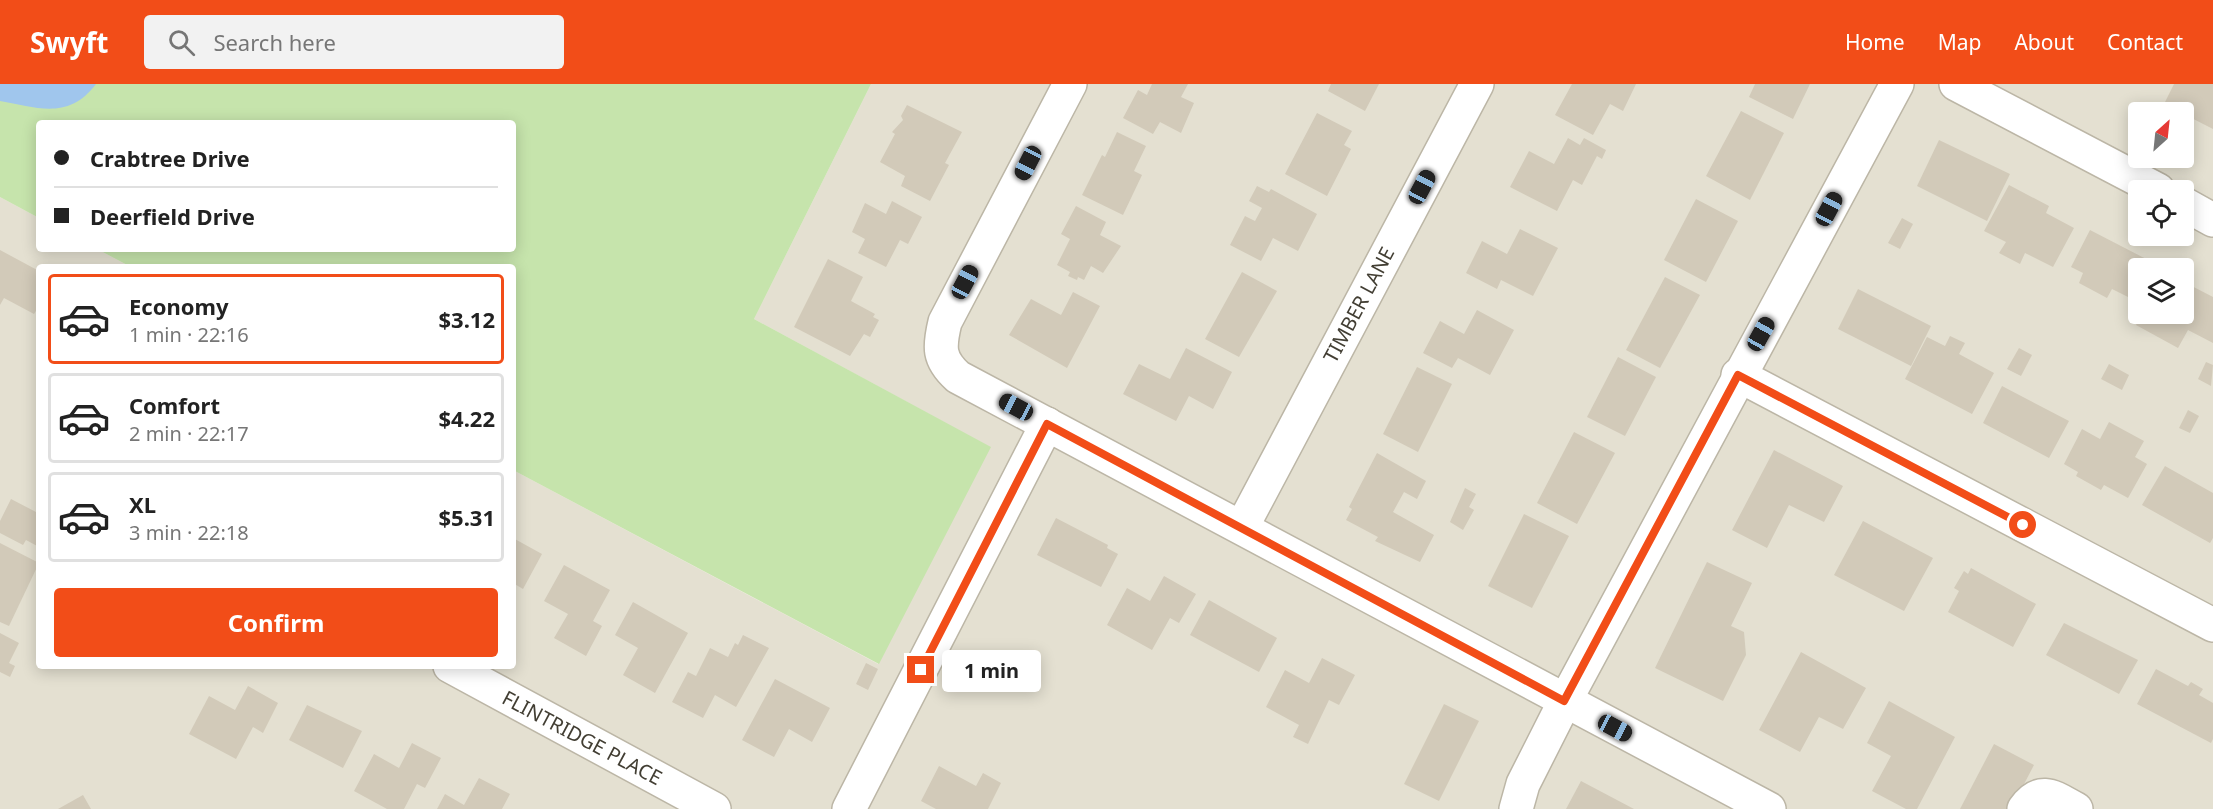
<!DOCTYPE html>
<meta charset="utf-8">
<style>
:root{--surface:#fff;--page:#f2f2f2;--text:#222;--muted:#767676;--line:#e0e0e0;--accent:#f24d18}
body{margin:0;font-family:"Noto Sans",sans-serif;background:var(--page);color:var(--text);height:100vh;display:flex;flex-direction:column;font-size:22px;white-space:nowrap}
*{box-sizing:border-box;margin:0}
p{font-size:20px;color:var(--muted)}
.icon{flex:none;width:33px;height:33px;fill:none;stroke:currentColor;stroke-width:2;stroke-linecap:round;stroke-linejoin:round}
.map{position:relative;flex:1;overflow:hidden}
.drawer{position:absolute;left:36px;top:180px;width:480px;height:405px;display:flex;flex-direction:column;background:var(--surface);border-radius:6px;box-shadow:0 3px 15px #0003}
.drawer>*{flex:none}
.banner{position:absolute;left:36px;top:36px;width:480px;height:132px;border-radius:6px;box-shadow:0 3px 15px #0003;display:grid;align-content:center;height:132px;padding:0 18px;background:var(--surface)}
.needle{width:39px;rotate:27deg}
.buttons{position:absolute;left:2128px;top:18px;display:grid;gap:12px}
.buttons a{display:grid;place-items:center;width:66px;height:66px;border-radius:6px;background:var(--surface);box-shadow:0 3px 15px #0003;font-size:30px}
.end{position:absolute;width:27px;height:27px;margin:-14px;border:8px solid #f24d18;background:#fff;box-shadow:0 0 0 3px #fff}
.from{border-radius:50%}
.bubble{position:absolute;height:42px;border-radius:6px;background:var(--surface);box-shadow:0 3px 15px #0003;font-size:20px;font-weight:700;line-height:42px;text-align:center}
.car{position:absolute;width:18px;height:36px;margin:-18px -9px;border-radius:8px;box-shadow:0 0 4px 2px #0007;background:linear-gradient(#222 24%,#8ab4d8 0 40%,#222 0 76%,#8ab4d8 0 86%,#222 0)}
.banner b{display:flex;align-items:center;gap:21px;height:57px;font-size:22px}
.banner b+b{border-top:2px solid var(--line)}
.banner i{width:15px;height:15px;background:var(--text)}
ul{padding:10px 0 0;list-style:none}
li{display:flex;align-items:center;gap:18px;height:90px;margin:0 12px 9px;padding:0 6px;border:3px solid var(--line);border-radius:6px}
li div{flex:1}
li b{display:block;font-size:22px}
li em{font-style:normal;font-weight:700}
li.selected{border-color:var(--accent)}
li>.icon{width:54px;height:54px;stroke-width:1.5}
.action{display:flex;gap:12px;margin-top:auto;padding:12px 18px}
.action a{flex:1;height:69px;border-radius:6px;background:var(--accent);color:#fff;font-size:24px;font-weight:700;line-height:69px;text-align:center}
header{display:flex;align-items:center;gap:36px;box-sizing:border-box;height:84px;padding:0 30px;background:var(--accent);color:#fff}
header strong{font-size:28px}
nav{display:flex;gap:33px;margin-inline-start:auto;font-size:21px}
.search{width:420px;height:54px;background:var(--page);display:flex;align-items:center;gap:15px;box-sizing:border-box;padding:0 21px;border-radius:6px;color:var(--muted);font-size:22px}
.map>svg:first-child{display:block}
.residential{fill:#e4e0d1;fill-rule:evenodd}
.green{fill:#c6e4ac}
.water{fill:#a0c6ed}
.building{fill:#d2cab9}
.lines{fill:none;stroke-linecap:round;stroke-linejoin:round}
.minor-casing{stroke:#bcb6a6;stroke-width:36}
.minor{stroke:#fff;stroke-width:33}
.route{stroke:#f24d18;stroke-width:8}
.labels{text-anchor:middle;stroke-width:4.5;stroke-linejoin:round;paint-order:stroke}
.street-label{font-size:20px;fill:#423e33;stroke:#fff}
</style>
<header>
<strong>Swyft</strong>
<div class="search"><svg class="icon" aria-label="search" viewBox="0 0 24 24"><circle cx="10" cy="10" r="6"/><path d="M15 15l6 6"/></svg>Search here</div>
<nav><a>Home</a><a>Map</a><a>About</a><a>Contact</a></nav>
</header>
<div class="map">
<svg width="2213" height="725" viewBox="0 0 2213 725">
<rect width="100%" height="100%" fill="#f1eee3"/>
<path class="residential" d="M871,0h1342v725h-2213v-612l39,21v31h58l34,18h-92v399h474v-196l365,194 112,-217 -236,-128zM2139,28h45v46h-45zM2139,106h45v46h-45zM2139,184h45v46h-45z"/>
<path class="green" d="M0,0h871l-117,235 237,128 -112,217 -366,-194v-203h-382l-34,-18h416v-126h-474v95l-39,-21z"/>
<path class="water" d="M0,0h96c-27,36 -58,24 -96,17z"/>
<g class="building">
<path d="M1152,0h36l-7,13 13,6 -13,30 -21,-11 -7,12 -30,-16 15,-28 9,5z"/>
<path d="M1331,0h48l-14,27 -37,-20z"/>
<path d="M1572,0h64l-13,27 -13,-7 -17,31 -38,-20z"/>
<path d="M1755,0h55l-17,35 -44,-22z"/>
<path d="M2174,0h39v45l-49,-25z"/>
<path d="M907,21l55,27 -17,31 4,2 -19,36 -29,-15 4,-10 -25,-14 15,-28 -3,-2 11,-12 -2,-4z"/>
<path d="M1741,27l43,22 -34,67 -44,-24z"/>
<path d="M1317,29l35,18 -8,14 7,4 -24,47 -42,-22z"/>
<path d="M1117,48l29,14 -12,25 8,4 -19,40 -41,-20 20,-40 3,2z"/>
<path d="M1568,54l12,7 4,-7 22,12 -4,9 -5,-3 -15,29 -9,-5 -16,31 -47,-24 19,-36 25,13z"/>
<path d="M1939,56l71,34 -23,47 -70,-35z"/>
<path d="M2009,101l40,21 -3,7 28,15 -21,39 -28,-14 -5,11 -21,-11 7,-11 -22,-11z"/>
<path d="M1257,102l12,6 2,-3 46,25 -19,37 -25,-13 -12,23 -31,-16 15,-29 10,5 7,-13 -13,-7z"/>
<path d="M1696,115l42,22 -32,61 -42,-22z"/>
<path d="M892,117l30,16 -14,27 -8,-4 -14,27 -28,-14 7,-14 -13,-7 13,-29 21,11z"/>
<path d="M1076,122l30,16 -6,13 21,11 -18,27 -12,-7 -7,14 -6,-3 -1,3 -9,-4 2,-4 -13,-7 13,-26 -9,-5z"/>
<path d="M1902,134l11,6 -13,25 -12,-6z"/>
<path d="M1520,145l38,19 -25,48 -32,-16 -4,9 -31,-16 16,-32 25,13z"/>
<path d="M2090,146l60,31 -4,7h-7v13l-9,17 -18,-9 -5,9 -28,-15 4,-10 -12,-6z"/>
<path d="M0,166l39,21v35l-5,8 -30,-16 -4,7z"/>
<path d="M828,175l35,18 -12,24 24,13 -2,3 6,3 -9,17 -6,-3 -14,22 -56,-29z"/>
<path d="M1242,188l35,19 -38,66 -34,-18z"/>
<path d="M1665,193l35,18 -40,73 -34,-18z"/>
<path d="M2184,198l29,15v46l-25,-13 -10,18 -42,-23 6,-11h42z"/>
<path d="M1858,205l73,37 -20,40 -73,-37z"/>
<path d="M1073,208l27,14 -33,62 -58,-33 22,-36 30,16z"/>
<path d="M1477,226l37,20 -24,45 -32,-17 -6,10 -29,-15 17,-32 24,13z"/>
<path d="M1950,252l15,7 -6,11 35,19 -22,41 -67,-35 22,-42 18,9z"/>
<path d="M1186,264l46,24 -19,37 -24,-13 -13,25 -53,-27 16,-30 31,15z"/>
<path d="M2019,264l13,7 -11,21 -14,-7z"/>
<path d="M1618,273l38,20 -31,59 -38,-19z"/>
<path d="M2206,278l7,3 -2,21 -13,-7z"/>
<path d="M2109,280l20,11 -7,15 -21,-11z"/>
<path d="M1417,283l35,17 -34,68 -35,-18z"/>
<path d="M2002,302l67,35 -20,37 -66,-35z"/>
<path d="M2188,326l11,6 -9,17 -11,-5z"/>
<path d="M2109,338l35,19 -9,16 12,7 -19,34 -24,-13 -3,5 -25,-14 2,-4 -14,-8 18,-35 18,10z"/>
<path d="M1574,348l41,21 -38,71 -40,-21z"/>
<path d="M1774,366l69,36 -19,36 -35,-17 -22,43 -35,-18z"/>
<path d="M1377,369l49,28 -9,18 -13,-7 -11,20 41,23 -14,27 -45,-21 3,-4 -32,-17 6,-11 -3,-2z"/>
<path d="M2165,382l48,27v45l-3,5 -68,-38z"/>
<path d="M1465,404l11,6 -7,13 5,3 -11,20 -13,-8z"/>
<path d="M11,415l25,13 3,-6v41l-13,-7 -3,5 -23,-12v-12z"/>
<path d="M1524,430l45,22 -37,72 -44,-22z"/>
<path d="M1056,434l52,27 -1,3 11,6 -17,33 -64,-32z"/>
<path d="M1863,437l70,37 -29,53 -70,-36z"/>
<path d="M513,454l29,16 -19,35 -10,-6z"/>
<path d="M0,459l39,20 -30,63 -9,-4z"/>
<path d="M1707,478l45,21 -21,43 13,6 2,23 -23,46 -68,-33z"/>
<path d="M564,481l46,25 -17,31 9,5 -16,30 -32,-18 14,-24 -24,-13z"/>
<path d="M1971,484l65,36 -23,43 -65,-35 11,-21 -5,-3 10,-17 4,3z"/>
<path d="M1164,492l32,18 -17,29 -9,-5 -18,32 -45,-25 20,-37 23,13z"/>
<path d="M1209,516l68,38 -18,34 -69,-37z"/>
<path d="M633,518l55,31 -33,60 -32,-18 15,-27 -23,-13z"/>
<path d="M2064,539l74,37 -19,34 -73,-39z"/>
<path d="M0,549l19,10 -10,20 6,3 -5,11 -10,-5z"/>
<path d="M743,551l26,13 -33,59 -21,-12 -12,23 -31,-16 16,-30 8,4 14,-28 18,9 7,-14 3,2z"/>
<path d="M1801,568l65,36 -23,41 -24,-12 -19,35 -41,-22z"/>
<path d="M1322,574l33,17 -16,30 -10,-5 -21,44 -15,-7 6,-12 -33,-18 19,-37 24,13z"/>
<path d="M866,579l12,6 -10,21 -12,-6z"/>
<path d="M2156,585l32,17 3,-4 12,7 -4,6 14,8v36l-2,4 -74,-39z"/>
<path d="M775,595l55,29 -18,34 -23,-13 -15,28 -32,-17z"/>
<path d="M248,602l30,17 -15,30 -10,-6 -17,32 -47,-25 20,-38 26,14z"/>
<path d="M1889,617l66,36 -38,72h-11l-34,-18 19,-35 -24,-13z"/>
<path d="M1444,620l35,17 -40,80 -35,-17z"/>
<path d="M307,621l55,26 -19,37 -54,-28z"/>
<path d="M412,659l29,15 -16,30 -8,-4 -13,25h-17l-33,-18 20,-37 25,14z"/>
<path d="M1994,660l40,21 -23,44h-51z"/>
<path d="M939,682l37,20 7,-13 18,10 -13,26h-52l-15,-8z"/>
<path d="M479,694l31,16 -8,15h-65l8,-15 19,11z"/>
<path d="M1581,697l53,28h-68z"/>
<path d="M83,711l8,14h-33z"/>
</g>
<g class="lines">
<defs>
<g id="minor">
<path d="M1070,0l-125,238c-6,25 -7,37 13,55l811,432"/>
<path d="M1956,0l202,106"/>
<path d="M2184,120l29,16"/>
<path d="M1738,291l475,250"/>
<path d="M1242,443l235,-443"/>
<path d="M450,582l264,143"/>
<path d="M849,725l198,-385"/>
<path d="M1516,725l7,-25 42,-83 332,-617"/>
<path d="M2024,725c17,-24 31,-11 52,0"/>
</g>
</defs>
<use href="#minor" class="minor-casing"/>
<use href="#minor" class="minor"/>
</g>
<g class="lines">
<path class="route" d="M921,586l126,-246 517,277 174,-326 285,150"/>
</g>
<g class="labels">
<g class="street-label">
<text transform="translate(1359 221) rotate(-62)" y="7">TIMBER LANE</text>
<text transform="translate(582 654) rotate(28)" y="7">FLINTRIDGE PLACE</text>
</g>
</g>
</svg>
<div class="buttons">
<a><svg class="needle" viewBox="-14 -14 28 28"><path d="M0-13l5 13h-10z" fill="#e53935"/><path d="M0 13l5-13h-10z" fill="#767676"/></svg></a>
<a><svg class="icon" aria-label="locate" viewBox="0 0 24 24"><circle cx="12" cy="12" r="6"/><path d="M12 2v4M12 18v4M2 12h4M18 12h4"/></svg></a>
<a><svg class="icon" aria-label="layers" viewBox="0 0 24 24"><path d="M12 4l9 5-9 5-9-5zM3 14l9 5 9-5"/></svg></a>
</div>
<i class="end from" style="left:2023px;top:441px"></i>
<i class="end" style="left:921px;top:586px"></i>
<div class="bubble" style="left:942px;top:566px;width:99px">1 min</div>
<i class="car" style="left:1028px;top:79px;rotate:207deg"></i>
<i class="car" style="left:1422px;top:103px;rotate:28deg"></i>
<i class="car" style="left:1829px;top:125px;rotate:28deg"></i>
<i class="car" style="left:965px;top:198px;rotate:28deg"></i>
<i class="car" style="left:1761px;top:250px;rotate:29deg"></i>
<i class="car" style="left:1016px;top:323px;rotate:298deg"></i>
<i class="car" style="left:1615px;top:644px;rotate:118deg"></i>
<div class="banner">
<b><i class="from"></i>Crabtree Drive</b>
<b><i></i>Deerfield Drive</b>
</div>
<section class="drawer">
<ul>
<li class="selected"><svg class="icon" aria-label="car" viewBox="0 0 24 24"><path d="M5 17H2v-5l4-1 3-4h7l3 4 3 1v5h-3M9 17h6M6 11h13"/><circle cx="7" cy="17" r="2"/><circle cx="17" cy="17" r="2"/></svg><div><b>Economy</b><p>1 min · 22:16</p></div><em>$3.12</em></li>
<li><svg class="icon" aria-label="car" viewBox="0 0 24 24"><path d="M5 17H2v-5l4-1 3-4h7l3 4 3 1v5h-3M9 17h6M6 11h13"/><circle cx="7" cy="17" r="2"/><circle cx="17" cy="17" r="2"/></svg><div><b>Comfort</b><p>2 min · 22:17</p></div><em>$4.22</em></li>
<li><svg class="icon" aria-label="car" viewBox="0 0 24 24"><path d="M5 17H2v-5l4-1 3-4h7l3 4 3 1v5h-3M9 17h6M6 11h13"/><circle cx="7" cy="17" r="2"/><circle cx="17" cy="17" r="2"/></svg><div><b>XL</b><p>3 min · 22:18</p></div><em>$5.31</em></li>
</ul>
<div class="action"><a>Confirm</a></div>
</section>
</div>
